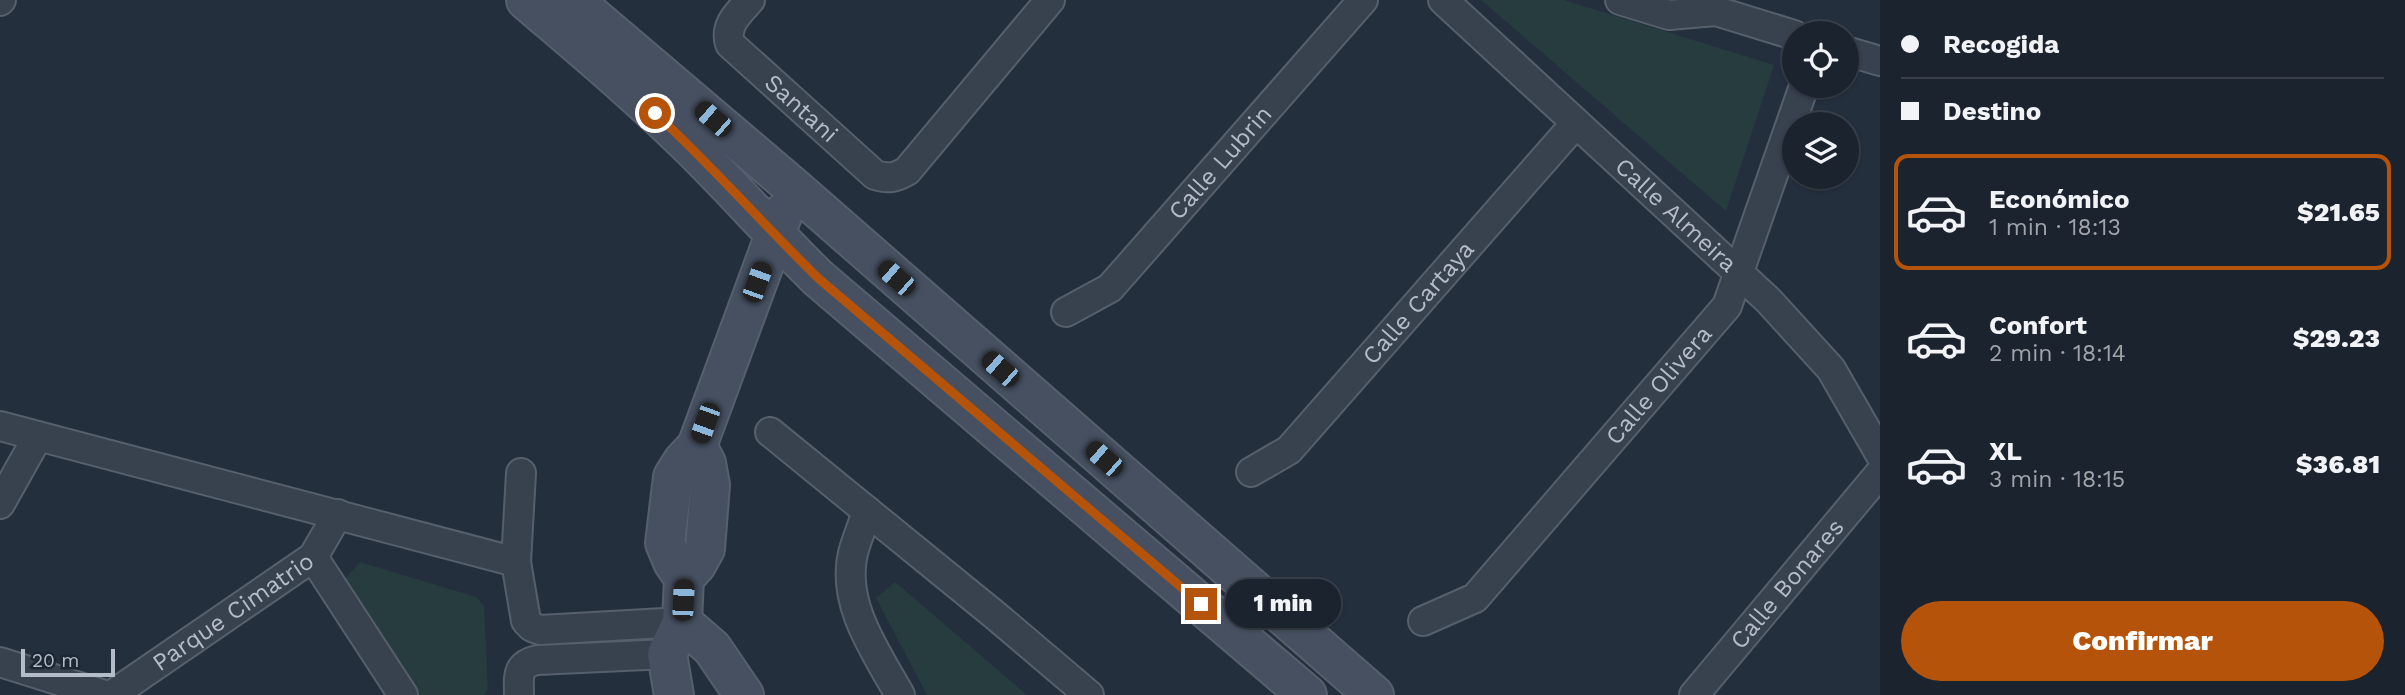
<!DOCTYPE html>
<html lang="es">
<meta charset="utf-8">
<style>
:root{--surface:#1b232e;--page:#282f3a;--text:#f1f3f6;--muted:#a0a4aa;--line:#39404a;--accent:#b45309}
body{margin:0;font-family:"Work Sans",sans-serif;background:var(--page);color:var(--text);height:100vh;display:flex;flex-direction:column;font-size:26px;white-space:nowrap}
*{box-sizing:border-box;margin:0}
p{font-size:23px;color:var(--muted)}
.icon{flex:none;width:38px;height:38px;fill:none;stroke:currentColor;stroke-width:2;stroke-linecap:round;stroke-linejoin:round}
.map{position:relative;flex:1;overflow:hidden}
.details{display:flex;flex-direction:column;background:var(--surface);width:525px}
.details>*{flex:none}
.guide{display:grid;align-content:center;height:154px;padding:0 21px;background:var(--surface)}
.fabs{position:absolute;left:1782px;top:21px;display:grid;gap:14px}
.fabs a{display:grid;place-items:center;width:77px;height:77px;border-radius:50%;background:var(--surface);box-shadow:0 2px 5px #0004,0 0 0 2px var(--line);font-size:35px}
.scale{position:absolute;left:21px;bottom:18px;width:94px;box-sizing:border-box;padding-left:7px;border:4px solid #b4bcc9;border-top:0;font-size:19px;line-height:24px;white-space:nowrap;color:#b4bcc9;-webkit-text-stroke:5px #1d2633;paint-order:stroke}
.end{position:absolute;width:32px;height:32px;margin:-16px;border:9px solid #b45309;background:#fff;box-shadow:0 0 0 4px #fff}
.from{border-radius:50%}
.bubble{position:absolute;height:49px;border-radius:24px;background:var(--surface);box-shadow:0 2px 5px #0004,0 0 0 2px var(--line);font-size:23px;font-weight:800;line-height:49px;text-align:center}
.car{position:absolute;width:21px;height:42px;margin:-21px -10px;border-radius:9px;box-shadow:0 0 5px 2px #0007;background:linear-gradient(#222 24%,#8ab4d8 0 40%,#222 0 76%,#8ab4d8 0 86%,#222 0)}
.guide b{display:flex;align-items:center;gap:24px;height:66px;font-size:26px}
.guide b+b{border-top:2px solid var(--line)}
.guide i{width:18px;height:18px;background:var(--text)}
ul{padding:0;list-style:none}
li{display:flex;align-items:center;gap:21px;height:116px;margin:0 14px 10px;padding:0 7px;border:4px solid transparent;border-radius:14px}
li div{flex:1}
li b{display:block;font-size:26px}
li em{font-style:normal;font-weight:800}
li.selected{border-color:var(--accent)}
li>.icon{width:63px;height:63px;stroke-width:1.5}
.primary-button{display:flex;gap:14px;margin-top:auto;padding:14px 21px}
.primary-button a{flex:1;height:80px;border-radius:42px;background:var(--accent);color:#fff;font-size:28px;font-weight:800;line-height:80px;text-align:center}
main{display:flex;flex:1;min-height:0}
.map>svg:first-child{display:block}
.green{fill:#263c3f}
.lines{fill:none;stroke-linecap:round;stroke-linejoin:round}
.street-casing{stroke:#565f6c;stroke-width:32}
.secondary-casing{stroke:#565f6c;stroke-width:42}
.street{stroke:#38414e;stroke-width:28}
.secondary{stroke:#465061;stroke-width:38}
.route{stroke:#b45309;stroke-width:9}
.labels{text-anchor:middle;stroke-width:7;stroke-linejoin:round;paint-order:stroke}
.street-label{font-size:24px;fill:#b4bcc9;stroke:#1d2633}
</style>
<main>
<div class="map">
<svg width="1880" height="695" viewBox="0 0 1880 695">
<rect width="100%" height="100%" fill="#242f3e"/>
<g class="green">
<path d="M1481,0h83l210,65 -48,146z"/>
<path d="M360,562l116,35 8,9 4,83 -4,6h-67l-73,-115z"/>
<path d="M895,582l132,113h-100l-51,-97z"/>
</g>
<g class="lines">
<defs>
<g id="street">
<path id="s1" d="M750,0c-11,13 -26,25 -20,44l145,131c13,4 20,3 32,-4l143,-171"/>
<path id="s2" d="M1443,0l325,300 63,69 49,85"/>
<path d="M1620,0l49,15 47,-4 78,24"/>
<path d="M0,1l1,-1"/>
<path d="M1846,51l34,10"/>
<path id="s3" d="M1066,312l44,-24 253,-288"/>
<path d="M0,426l516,136"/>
<path d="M770,432l226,184 93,79"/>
<path id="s4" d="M1251,472l38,-22 287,-327"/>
<path d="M521,473l-5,89 10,59 6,6 8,3 142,-8"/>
<path d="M0,504l37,-66"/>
<path d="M867,511c-4,14 -10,27 -14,42 -12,51 23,99 47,142"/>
<path d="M313,557l90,138"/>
<path id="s5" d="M1423,621l52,-23 252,-292 77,-220"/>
<path d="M0,662l105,33"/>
<path id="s6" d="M112,695l201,-138 25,-43"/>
<path d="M519,695c0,-19 -3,-30 18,-35l130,-6"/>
<path id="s7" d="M1694,695l186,-222"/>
</g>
<g id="secondary">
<path d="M526,0c57,49 115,97 169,151 42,42 81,86 123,127l489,417"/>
<path d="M573,0l220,187 581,508"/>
<path d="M684,578l12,-13 9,-16 5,-64 -4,-22 -9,-17"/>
<path d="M682,622l30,26 32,47"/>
<path d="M674,695l-7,-41 15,-32 2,-44 -11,-16 -8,-19 8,-66 10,-16 14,-15 86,-233"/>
</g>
</defs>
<use href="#street" class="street-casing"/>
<use href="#secondary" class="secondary-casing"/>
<use href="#street" class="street"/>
<use href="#secondary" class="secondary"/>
</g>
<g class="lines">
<path class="route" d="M655,113c57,53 108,111 163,165l383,326"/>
</g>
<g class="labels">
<g class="street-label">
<text dy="8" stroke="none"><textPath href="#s1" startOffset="147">Santani</textPath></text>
<text dy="8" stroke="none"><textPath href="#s3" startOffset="217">Calle Lubrin</textPath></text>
<text dy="8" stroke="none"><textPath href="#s2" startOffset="317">Calle Almeira</textPath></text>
<text dy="8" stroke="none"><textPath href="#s4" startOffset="240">Calle Cartaya</textPath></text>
<text dy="8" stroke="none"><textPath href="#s5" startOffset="338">Calle Olivera</textPath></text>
<text dy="8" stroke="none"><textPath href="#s7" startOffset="145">Calle Bonares</textPath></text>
<text dy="8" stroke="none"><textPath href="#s6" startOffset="147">Parque Cimatrio</textPath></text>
</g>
</g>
</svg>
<div class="fabs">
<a><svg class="icon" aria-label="locate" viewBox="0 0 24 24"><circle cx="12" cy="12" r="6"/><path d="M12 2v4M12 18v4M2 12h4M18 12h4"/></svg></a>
<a><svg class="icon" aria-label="layers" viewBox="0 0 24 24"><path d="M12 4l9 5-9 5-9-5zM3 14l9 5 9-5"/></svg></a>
</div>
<div class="scale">20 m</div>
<i class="end from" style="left:655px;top:113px"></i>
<i class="end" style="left:1201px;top:604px"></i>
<div class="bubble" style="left:1225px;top:579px;width:116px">1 min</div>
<i class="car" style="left:713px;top:119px;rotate:311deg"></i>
<i class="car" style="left:896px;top:278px;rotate:311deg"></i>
<i class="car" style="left:757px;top:282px;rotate:20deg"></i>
<i class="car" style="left:1000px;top:369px;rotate:311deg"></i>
<i class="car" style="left:705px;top:423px;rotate:200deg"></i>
<i class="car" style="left:1104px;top:459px;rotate:311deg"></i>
<i class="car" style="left:683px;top:600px;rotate:3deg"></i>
</div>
<section class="details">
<div class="guide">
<b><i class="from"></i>Recogida</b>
<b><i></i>Destino</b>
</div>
<ul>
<li class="selected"><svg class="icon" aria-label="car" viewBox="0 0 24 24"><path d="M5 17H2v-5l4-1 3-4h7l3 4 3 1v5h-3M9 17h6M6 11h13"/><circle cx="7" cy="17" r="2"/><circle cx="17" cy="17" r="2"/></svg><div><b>Económico</b><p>1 min · 18:13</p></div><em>$21.65</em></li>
<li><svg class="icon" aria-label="car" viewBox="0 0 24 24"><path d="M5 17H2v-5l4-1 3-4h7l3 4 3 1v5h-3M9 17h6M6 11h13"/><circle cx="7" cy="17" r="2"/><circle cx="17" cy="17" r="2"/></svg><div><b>Confort</b><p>2 min · 18:14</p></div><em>$29.23</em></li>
<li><svg class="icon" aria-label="car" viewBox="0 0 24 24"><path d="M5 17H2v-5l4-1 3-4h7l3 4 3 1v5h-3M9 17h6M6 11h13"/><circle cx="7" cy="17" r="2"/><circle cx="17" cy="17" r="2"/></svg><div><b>XL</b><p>3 min · 18:15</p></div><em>$36.81</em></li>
</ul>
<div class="primary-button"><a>Confirmar</a></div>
</section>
</main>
